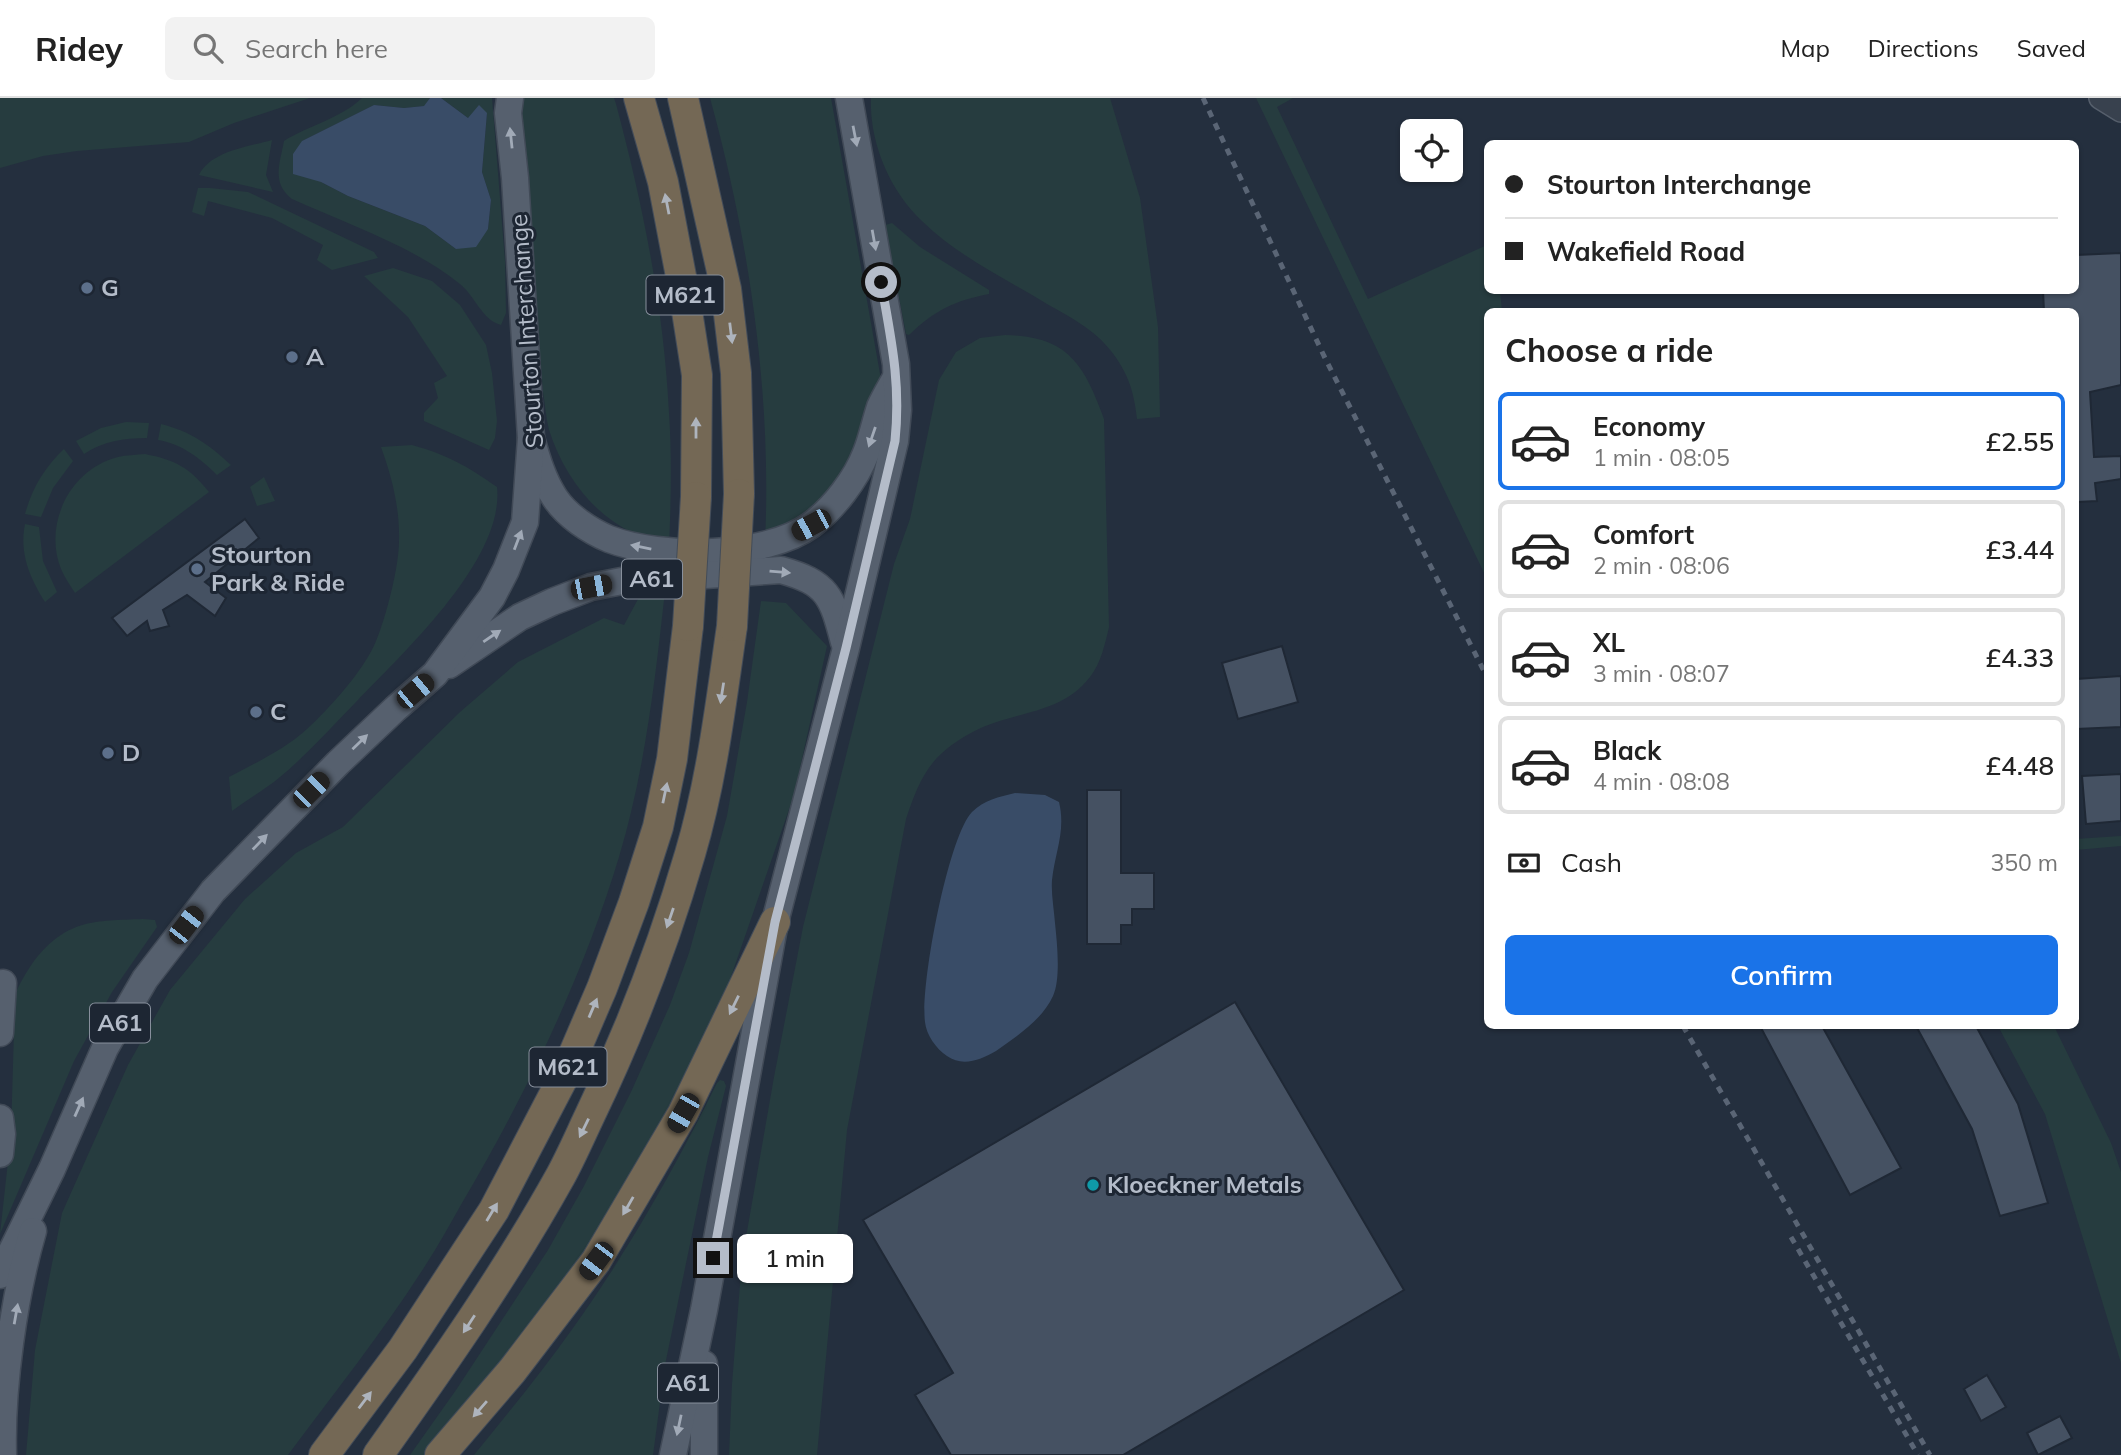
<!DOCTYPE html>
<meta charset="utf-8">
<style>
:root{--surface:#fff;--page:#f2f2f2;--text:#222;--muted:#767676;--line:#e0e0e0;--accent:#1a73e8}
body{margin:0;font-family:Mulish,sans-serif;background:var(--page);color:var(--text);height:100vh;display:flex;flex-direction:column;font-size:26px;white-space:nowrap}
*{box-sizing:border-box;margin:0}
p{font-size:23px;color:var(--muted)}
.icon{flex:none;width:38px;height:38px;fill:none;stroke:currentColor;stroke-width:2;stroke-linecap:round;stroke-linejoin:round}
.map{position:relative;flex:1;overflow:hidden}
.drawer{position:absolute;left:1484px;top:210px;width:595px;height:721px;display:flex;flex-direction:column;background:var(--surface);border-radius:10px;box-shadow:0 2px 5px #0004}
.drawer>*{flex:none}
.guide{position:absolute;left:1484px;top:42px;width:595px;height:154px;border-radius:10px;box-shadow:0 2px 5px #0004;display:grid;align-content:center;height:154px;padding:0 21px;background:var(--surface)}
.tools{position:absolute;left:1400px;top:21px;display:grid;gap:14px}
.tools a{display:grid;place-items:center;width:63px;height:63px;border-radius:10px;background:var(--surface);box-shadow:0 2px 5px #0004;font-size:35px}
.end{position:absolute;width:32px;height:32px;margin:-16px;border:9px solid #b4bcc9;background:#111;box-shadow:0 0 0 4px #111}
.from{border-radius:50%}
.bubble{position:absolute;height:49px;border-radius:10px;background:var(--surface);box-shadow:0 2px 5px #0004;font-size:23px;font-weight:600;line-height:49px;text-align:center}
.car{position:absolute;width:21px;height:42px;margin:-21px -10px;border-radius:9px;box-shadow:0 0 5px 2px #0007;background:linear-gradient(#222 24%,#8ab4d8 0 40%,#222 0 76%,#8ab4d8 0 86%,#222 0)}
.guide b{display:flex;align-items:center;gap:24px;height:66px;font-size:26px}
.guide b+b{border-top:2px solid var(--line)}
.guide i{width:18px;height:18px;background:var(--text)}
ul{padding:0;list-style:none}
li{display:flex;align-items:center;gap:21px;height:98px;margin:0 14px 10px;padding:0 7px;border:4px solid var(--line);border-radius:10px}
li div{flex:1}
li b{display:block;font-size:26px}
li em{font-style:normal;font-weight:600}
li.on{border-color:var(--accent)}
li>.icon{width:63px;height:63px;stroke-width:1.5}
h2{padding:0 21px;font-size:32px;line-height:84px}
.pay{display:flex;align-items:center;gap:18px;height:77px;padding:0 21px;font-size:26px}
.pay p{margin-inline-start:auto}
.cta{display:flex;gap:14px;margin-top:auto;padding:14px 21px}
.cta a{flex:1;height:80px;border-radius:10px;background:var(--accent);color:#fff;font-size:28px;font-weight:600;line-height:80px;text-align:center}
header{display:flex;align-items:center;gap:42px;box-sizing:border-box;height:98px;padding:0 35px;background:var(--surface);border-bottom:2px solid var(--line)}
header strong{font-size:33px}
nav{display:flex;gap:38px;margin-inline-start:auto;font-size:24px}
.search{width:490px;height:63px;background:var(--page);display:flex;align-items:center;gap:18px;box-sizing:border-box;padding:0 24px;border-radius:10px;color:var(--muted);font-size:26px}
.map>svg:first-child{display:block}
.green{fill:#263c3f}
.water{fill:#394c67}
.building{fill:#455162;stroke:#1f2835;stroke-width:2}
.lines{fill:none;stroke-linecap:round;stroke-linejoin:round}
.minor-casing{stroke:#565f6c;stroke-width:24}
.major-casing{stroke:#414a57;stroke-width:29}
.highway-casing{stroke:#434c59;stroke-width:32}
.minor{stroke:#38414e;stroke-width:21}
.major{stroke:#56606e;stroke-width:26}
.highway{stroke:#746855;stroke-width:30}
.rail{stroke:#5a6575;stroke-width:5;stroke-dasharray:7 7;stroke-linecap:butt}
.highway-bridge-casing{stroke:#434c59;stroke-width:32;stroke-linecap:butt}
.highway-bridge{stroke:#746855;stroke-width:30}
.oneway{fill:#a1aab7}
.oneway2{fill:#aeb4bd}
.route{stroke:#b4bcc9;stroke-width:9}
.service-dot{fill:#5c6f8a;stroke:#1d2633;stroke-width:2.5}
.culture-dot{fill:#0f9aa8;stroke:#1d2633;stroke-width:2.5}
.labels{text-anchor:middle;stroke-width:6;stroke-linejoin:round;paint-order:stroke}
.shield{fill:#1d2633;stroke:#878f9c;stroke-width:2}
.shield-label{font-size:23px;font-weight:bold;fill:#b4bcc9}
.poi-label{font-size:24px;font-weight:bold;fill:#b4bcc9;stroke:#1d2633;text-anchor:start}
.street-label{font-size:24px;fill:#b4bcc9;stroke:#1d2633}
</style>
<header>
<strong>Ridey</strong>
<div class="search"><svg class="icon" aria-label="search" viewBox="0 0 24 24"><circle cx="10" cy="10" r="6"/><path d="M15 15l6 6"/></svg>Search here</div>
<nav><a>Map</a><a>Directions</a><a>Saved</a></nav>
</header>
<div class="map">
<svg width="2121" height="1357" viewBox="0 0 2121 1357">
<rect width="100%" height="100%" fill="#242f3e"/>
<g class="green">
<path d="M0,0h310l-76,25 -45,19 -112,9 -34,5 -43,12z"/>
<path d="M362,0h68l-5,8 -21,2 -30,-3 -72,36 19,41 27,14 77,30 31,23 32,-20 3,-29 -9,-28 5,-59 -19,5 -27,-20h51l13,163 1,52 -5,12c-19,-5 -26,-29 -41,-41 -45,-37 -115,-61 -168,-85 -21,-16 -12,-36 -8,-58 25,-16 56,-22 78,-43z"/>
<path d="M523,0h91l2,6c27,101 48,205 53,309 3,44 2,89 0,133 -12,-5 -25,-8 -36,-13 -42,-20 -70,-60 -84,-103 -3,-12 -4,-26 -6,-38l-21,-275z"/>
<path d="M710,0h121l51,287 -51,117 -66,40c7,-147 -16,-303 -55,-444z"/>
<path d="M871,0h239l30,100 18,129 2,90 -23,2c-3,-28 -9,-46 -26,-68 -17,-22 -41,-34 -64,-47 -41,-25 -89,-48 -124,-82 -33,-30 -54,-80 -52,-124z"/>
<path d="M1256,0h37l-16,9 91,192 119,-54 1,45 12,1 2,20 -14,1 -1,267z"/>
<path d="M272,42l-6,35 7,17 -74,-17c12,-24 49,-28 73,-35z"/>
<path d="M198,90h12l38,4 126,60 4,6 -46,12 -15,-10 6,-15 -51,-27 -64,-17 -4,15 -12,-4z"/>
<path d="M892,125l28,24 69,43v4c-35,7 -54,16 -80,41l-3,-1 -21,-109z"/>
<path d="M393,170l39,13 28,24 26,40 6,28 5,48 -2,17 -6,12 -65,-29v-8l14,-15 -4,-15 13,-7 -39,-59 -44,-41z"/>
<path d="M1005,237c63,1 79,29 99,84l5,208c-4,17 -8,36 -19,50 -28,36 -70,34 -107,50 -14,6 -30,16 -41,26 -19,17 -28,42 -36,66l-59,311 -30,325h-88l3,-71 10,-124 32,-183 29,-150 91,-363 16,-45 29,-139 17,-28 24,-14z"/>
<path d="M126,324l23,1 -2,15c-24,0 -43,3 -63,16l-8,-13 25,-13z"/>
<path d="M161,326c31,8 47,20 70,41l-14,10c-17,-17 -35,-31 -59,-35z"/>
<path d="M412,347c36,10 55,21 85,42 8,72 -94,166 -140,214 -25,25 -49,53 -77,76 -14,12 -32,22 -48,34l-3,-34c26,-14 55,-27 78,-48 22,-20 58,-60 69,-88 10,-24 23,-74 23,-100 1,-32 -7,-64 -18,-94z"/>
<path d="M64,351l9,12 -20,27 -12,29 -16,-3c7,-26 20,-47 39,-65z"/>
<path d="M145,356c30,6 44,13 64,38l-134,101c-5,-8 -10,-15 -14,-24 -18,-45 9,-100 57,-112 8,-2 18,-2 27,-3z"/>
<path d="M264,379l11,24 -18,5 -7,-19z"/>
<path d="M25,426l14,3 4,34 14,31 -12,10c-15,-24 -26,-49 -20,-78z"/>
<path d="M643,492l22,1c-10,90 -20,179 -46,266 -37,122 -92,235 -157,346 -12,21 -24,43 -37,63 -42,66 -91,127 -137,189h-262l9,-105 27,-137 66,-148 42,-75 75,-91 51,-46 47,-26 117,-115 58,-50 86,-44 20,7z"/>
<path d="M761,503l25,2 41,43 -33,149 -68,196 -40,87 -55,101 -61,96 -141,180h-19l46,-65 92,-140 36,-64 47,-94 39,-87 19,-52 38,-137 20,-114z"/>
<path d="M2121,738v10l-45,4v-11z"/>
<path d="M143,821l12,1 2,7 -45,65 -38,69 -74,173 11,-100 4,-139c5,-13 11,-22 19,-34 33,-42 60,-40 109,-42z"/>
<path d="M1998,928h56l57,117 10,29v191l-76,-249z"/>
<path d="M720,982l4,1 2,5 -18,71 -43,208 -12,90h-179c34,-42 68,-83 99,-127 55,-77 102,-160 144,-245z"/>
</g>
<g class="water">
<path d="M430,0h11l27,20 11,-13 8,8 -5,59 9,28 -3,29 -12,18 -20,2 -31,-23 -77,-30 -27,-14 -28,-8v-20l9,-13 72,-36 30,3 20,-2z"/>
<path d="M1015,695l30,2 14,7c7,29 -4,50 -7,78 -1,14 2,29 3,43 2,19 6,56 -2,73 -11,24 -36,40 -57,55 -15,9 -34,16 -49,5 -11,-7 -21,-22 -22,-34 -5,-36 23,-185 47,-210 12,-12 27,-15 43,-19z"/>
</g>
<g class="building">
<path d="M2121,155v132l-31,7 4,65 27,-1v23l-26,4 2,18 -20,1 -1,-14v-176h-32l-1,-22h33v-35z"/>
<path d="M245,421l14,19 -54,44 21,16 -11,18 -28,-21 -24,15 6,16 -19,5 -3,-10 -20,15 -15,-18z"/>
<path d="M1282,548l16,56 -60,17 -16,-56z"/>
<path d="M2121,578v51l-45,2v-50z"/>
<path d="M2121,676v47l-35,3 -4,-48z"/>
<path d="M1087,692h34v83h33v36h-22v16h-11v19h-34z"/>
<path d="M1235,904l169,288 -281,165h-172l-36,-60 38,-22 -90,-153z"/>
<path d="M1760,928h62l79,142 -51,27z"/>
<path d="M1916,928h60l42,78 30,99 -48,13 -28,-87z"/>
<path d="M1987,1277l19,32 -25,14 -17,-32z"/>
<path d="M2060,1318l12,22 -34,17 -11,-22z"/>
</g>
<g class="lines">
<defs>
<path id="minor" d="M2100,0l21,13"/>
<g id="major">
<path d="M510,0l-2,15 7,65 16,260c6,21 12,42 24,60 12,18 35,33 54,41 52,20 157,19 202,-14 23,-17 45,-46 55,-72 6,-15 9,-31 14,-46 4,-9 10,-19 15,-28"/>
<path d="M449,567l71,-48 32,-15 39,-15 36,-7 154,-10c47,13 51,26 63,72"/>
<path d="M0,935l3,-50"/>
<path d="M0,1020l2,16 -2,20"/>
<path d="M0,1177l52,-106 53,-121 40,-69 68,-88 125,-128 57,-54 40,-35 57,-77 14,-27 19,-48 6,-84"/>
<path d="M704,1266v91"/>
<path d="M3,1357c-2,-67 11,-159 30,-224"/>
<path d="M673,1357l31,-145 71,-388 71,-274 49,-207 3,-31 -2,-46 -47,-266"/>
</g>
<g id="highway">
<path d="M639,0l24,84 21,110 13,83 -1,122"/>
<path d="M683,0l43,191 10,84 3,121"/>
<path d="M324,1357l79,-106 91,-139 72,-138 36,-84 32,-86 24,-75 14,-68 16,-133"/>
<path d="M378,1357c64,-90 128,-181 182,-278 11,-20 20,-41 30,-62 40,-83 74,-172 100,-261 22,-74 31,-152 42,-228"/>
<path d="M440,1357l72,-84 84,-110 87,-148 92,-191"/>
</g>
</defs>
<use href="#minor" class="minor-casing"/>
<use href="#major" class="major-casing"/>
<use href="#highway" class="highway-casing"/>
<use href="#minor" class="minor"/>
<use href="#major" class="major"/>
<use href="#highway" class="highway"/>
<g class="rail">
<path d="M1203,0l121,258 164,323"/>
<path d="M1683,928l247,429"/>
<path d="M1791,1139l127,218"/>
</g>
<defs>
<g id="highway-bridge">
<path d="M688,528l8,-129"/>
<path d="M732,528l7,-132"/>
</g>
</defs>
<use href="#highway-bridge" class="highway-bridge-casing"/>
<use href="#highway-bridge" class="highway-bridge"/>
</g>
<defs><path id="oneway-solid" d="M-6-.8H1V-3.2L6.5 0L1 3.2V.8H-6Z" transform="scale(1.75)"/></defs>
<g class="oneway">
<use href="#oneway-solid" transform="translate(855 38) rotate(79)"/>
<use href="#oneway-solid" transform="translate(511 40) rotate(-96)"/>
<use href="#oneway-solid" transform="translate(874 142) rotate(80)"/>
<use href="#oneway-solid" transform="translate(872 339) rotate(109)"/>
<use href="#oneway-solid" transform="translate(518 442) rotate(-69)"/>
<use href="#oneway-solid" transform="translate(641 449) rotate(-169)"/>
<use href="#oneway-solid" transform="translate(780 474) rotate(5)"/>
<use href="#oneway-solid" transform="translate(492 538) rotate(-34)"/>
<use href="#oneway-solid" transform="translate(360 644) rotate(-44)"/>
<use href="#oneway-solid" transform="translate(260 744) rotate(-46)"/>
<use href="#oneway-solid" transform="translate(79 1009) rotate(-66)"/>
<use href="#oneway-solid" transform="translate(16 1216) rotate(-80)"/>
<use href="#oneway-solid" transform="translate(679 1327) rotate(102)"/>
</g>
<g class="oneway2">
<use href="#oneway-solid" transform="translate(667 106) rotate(-101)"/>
<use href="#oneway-solid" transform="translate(731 235) rotate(83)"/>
<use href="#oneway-solid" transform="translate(696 330) rotate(-90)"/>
<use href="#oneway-solid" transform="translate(722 595) rotate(99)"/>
<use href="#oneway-solid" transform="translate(665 695) rotate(-78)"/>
<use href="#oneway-solid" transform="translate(670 820) rotate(109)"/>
<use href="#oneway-solid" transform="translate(734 907) rotate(116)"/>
<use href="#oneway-solid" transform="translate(593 910) rotate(-67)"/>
<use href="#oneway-solid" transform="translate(584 1030) rotate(116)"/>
<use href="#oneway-solid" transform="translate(628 1108) rotate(120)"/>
<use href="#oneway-solid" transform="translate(492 1114) rotate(-59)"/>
<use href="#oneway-solid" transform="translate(469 1226) rotate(123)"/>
<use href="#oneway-solid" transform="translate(365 1302) rotate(-53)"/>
<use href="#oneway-solid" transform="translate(480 1311) rotate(131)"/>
</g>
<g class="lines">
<path class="route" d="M713,1160l62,-336 71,-274 49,-207c6,-59 -4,-102 -14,-159"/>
</g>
<g class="service-dot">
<circle cx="87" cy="190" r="7"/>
<circle cx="292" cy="259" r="7"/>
<circle cx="197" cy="471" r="7"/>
<circle cx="256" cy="614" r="7"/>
<circle cx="108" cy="655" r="7"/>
</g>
<circle class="culture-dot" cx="1093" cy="1087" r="7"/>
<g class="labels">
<g class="shield">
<rect x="646.5" y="177.5" width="77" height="39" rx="5"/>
<rect x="622" y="461.5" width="60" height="39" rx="5"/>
<rect x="90" y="905.5" width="60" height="39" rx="5"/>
<rect x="529.5" y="949.5" width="77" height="39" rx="5"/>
<rect x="658" y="1265.5" width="60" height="39" rx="5"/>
</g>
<g class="shield-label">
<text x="685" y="205">M621</text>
<text x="652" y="489">A61</text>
<text x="120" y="933">A61</text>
<text x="568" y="977">M621</text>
<text x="688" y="1293">A61</text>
</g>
<g class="poi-label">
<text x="101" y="198">G</text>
<text x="306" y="267">A</text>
<text x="211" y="465">Stourton<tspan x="211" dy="28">Park &amp; Ride</tspan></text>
<text x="270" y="622">C</text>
<text x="122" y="663">D</text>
<text x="1107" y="1095">Kloeckner Metals</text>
</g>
<g class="street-label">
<text transform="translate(527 233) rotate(-94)" y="8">Stourton Interchange</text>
</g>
</g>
</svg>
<div class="tools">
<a><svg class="icon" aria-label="locate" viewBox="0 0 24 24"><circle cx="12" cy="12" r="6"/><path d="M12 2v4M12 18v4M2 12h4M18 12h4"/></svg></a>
</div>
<i class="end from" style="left:881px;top:184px"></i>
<i class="end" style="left:713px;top:1160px"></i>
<div class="bubble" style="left:737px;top:1136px;width:116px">1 min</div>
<i class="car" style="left:811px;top:427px;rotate:242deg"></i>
<i class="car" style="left:591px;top:489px;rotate:79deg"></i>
<i class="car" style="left:415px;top:593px;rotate:50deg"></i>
<i class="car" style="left:311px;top:692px;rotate:45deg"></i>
<i class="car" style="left:186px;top:827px;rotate:38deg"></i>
<i class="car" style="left:683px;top:1015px;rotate:210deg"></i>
<i class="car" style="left:596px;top:1163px;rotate:217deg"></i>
<div class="guide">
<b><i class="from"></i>Stourton Interchange</b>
<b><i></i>Wakefield Road</b>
</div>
<section class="drawer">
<h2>Choose a ride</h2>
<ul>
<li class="on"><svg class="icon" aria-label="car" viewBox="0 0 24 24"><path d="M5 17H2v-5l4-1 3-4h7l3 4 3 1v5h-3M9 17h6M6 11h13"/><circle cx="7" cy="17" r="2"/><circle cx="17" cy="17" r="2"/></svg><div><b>Economy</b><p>1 min · 08:05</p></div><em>£2.55</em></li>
<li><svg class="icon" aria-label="car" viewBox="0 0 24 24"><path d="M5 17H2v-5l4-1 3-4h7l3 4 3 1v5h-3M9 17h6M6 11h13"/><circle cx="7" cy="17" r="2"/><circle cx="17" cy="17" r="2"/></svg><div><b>Comfort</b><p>2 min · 08:06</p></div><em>£3.44</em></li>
<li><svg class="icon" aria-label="car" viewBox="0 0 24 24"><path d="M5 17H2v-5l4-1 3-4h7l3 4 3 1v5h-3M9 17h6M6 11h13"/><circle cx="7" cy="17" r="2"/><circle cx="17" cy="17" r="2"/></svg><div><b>XL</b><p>3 min · 08:07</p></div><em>£4.33</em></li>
<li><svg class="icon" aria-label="car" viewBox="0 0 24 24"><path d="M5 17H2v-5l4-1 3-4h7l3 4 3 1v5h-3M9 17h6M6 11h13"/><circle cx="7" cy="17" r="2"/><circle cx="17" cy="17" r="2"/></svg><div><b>Black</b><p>4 min · 08:08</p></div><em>£4.48</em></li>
</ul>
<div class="pay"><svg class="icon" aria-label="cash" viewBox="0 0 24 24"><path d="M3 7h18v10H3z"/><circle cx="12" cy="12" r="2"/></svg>Cash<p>350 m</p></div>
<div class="cta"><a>Confirm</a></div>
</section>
</div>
